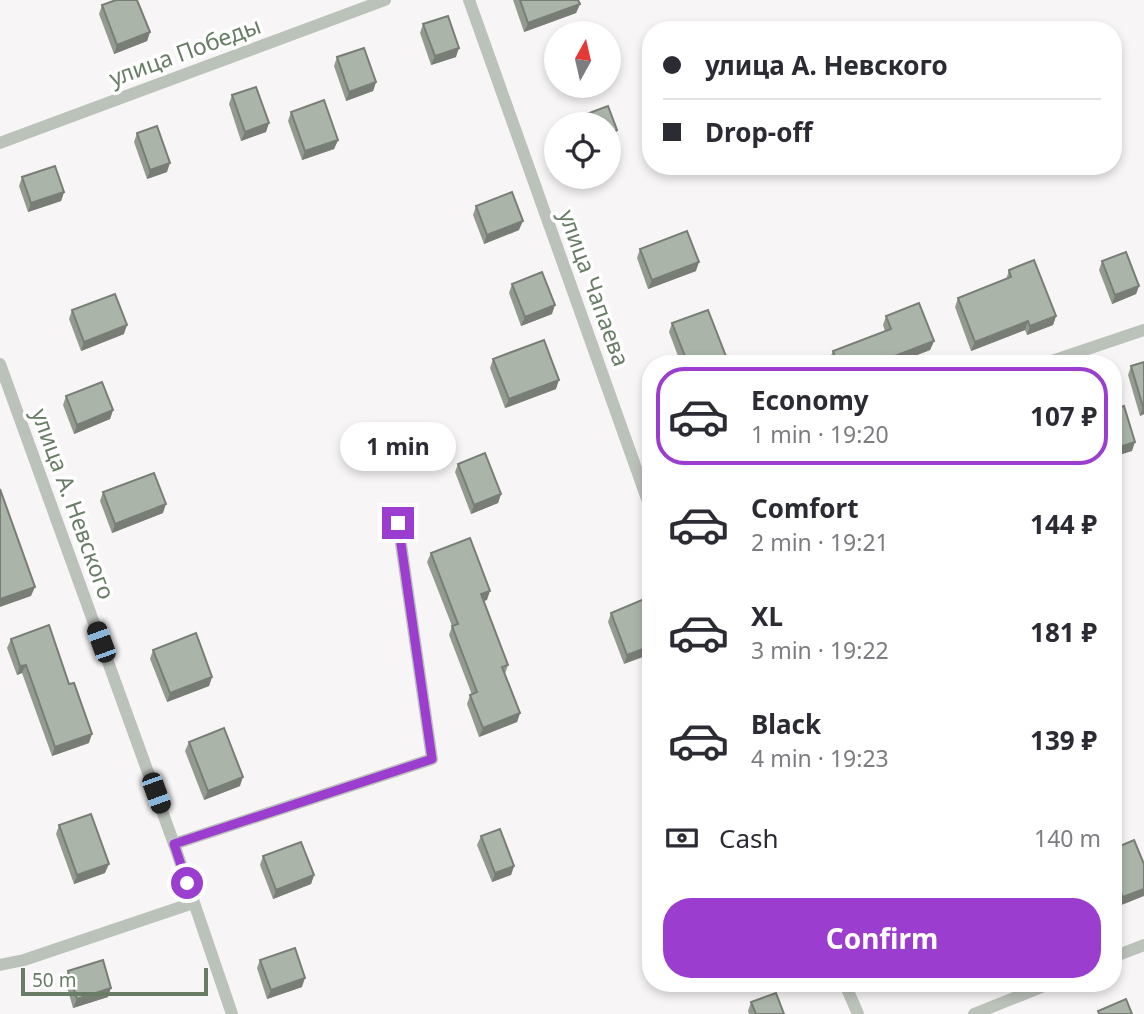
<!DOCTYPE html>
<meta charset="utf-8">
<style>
:root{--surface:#fff;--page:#f7f7f7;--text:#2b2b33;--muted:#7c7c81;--line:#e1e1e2;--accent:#9b3dcf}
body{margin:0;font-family:"Noto Sans",sans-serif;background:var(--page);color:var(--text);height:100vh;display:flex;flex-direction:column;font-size:26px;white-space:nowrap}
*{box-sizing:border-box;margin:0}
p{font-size:23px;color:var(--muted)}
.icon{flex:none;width:38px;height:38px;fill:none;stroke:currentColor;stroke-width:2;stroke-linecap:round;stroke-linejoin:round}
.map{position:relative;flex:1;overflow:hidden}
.panel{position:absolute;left:642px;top:355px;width:480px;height:637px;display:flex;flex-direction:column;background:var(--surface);border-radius:28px;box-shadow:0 4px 10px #0003}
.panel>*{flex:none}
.top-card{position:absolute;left:642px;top:21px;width:480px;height:154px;border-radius:28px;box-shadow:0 4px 10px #0003;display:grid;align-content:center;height:154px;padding:0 21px;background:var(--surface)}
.needle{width:46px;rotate:8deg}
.fabs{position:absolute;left:544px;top:21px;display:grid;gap:14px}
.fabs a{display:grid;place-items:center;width:77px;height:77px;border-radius:50%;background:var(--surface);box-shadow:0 4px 10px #0003;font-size:35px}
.scale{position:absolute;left:21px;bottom:18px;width:187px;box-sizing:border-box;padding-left:7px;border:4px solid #687c66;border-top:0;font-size:19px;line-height:24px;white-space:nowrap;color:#687c66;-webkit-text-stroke:5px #fff;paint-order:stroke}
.end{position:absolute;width:32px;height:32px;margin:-16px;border:9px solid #9b3dcf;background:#fff;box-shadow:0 0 0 4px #fff}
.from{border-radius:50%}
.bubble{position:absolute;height:49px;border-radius:24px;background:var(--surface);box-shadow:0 4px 10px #0003;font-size:23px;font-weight:700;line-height:49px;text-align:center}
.car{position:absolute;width:21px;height:42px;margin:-21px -10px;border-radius:9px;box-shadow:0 0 5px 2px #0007;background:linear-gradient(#222 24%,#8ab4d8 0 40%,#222 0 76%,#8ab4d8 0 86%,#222 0)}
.top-card b{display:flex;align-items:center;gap:24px;height:66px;font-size:26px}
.top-card b+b{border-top:2px solid var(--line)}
.top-card i{width:18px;height:18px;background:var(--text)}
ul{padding:12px 0 0;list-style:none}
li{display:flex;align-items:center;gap:21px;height:98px;margin:0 14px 10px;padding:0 7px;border:4px solid transparent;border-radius:28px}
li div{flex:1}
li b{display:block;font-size:26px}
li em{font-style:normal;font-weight:700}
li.selected{border-color:var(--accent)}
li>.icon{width:63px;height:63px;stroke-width:1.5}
.pay{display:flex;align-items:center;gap:18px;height:77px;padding:0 21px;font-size:26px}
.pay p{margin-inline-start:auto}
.cta{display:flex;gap:14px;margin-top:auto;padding:14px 21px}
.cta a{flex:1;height:80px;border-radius:28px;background:var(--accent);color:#fff;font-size:28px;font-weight:700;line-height:80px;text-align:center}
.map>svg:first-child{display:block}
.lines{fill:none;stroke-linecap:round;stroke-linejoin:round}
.minor{stroke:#bbc2ba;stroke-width:12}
.wall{fill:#939b91}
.shaded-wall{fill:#787e76}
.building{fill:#abb4a9;stroke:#787e76;stroke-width:2}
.route{stroke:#9b3dcf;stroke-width:9}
.labels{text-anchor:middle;stroke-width:7;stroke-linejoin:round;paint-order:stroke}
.street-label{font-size:23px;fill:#687c66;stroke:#fff}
</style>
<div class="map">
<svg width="1144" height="1014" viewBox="0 0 1144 1014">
<rect width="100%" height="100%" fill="#f7f5f6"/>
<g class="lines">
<g class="minor">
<path d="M469,0l182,510"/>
<path d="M0,143l385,-143"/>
<path d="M0,364l174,480 58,170"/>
<path d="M1043,364l101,-34"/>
<path d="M174,844l258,-85 -34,-236"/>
<path d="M1113,957l31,-12"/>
<path d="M0,965l24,-5 169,-57"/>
<path d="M845,984l13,30"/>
<path d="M974,1014l75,-30"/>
</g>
</g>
<g class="wall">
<path d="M513,0h65l2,4 -4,9 -52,19z"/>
<path d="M102,5l48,27 -3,9 -33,13 -15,-40z"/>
<path d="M423,24l33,33 -25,8 -11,-32z"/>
<path d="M337,57l39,25 -3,9 -27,10 -12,-35z"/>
<path d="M232,95l34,37 -25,9 -12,-37z"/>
<path d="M291,112l47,28 -4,9 -32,11 -14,-39z"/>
<path d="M137,133l30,39 -20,7 -13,-37z"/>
<path d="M22,177l42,15 -3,9 -33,11 -9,-26z"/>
<path d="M476,206l43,24 -35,14 -11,-29z"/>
<path d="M640,249l56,22 -48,18 -11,-31z"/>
<path d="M1102,261l37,25 -3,8 -24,10 -13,-34z"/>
<path d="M1009,270l47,46 -3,9 -26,10 -2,-5 -54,21 -16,-44 3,-9 48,-18z"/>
<path d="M512,284l40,30 -31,12 -12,-33z"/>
<path d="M72,310l52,24 -43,17 -12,-32z"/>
<path d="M886,316l48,25 -4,9 -36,14h-63l-2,-4 4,-9 52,-20 -2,-6z"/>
<path d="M672,323l53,41h-44l-12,-32z"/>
<path d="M493,359l63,30 -51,19 -15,-40z"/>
<path d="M1144,362v52l-4,2 -12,-41 3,-9z"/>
<path d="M66,396l47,14 -3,9 -36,15 -11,-29z"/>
<path d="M458,464l43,30 -3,9 -27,11 -16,-42z"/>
<path d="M103,492l60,21 -51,20 -12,-32z"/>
<path d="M431,553l56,47 -4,1 25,64 -3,9 15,39 -3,9 -38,15 -12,-33 3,-9h2l-23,-60 3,-9 -25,-64z"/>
<path d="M651,601l-27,63 -16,-42 3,-9z"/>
<path d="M11,639l78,104 -37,13 -30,-83 -5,2 -10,-27z"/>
<path d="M153,650l59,27 -3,9 -42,16 -17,-43z"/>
<path d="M189,742l51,44 -36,14 -19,-49z"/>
<path d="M59,825l46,48 -31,11 -18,-50z"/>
<path d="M481,836l33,30 -3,9 -19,7 -15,-37z"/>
<path d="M263,856l51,19 -3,9 -38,15 -13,-34z"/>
<path d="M1144,864l-25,42 -1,-4 -5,2z"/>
<path d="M260,960l42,27 -35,12 -10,-31z"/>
<path d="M68,971l40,26 -35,11 -8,-28z"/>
<path d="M751,1002l33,12h-35l-1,-3z"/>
</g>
<g class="shaded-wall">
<path d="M580,4l-4,9 -52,19 4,-9z"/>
<path d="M150,32l-3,9 -33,13 3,-9z"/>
<path d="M459,48l-3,9 -25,8 4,-9z"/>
<path d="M376,82l-3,9 -27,10 3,-9z"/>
<path d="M269,123l-3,9 -25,9 4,-9z"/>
<path d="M617,130l-3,9 -5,2v-7z"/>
<path d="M338,140l-4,9 -32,11 3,-9z"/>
<path d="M170,163l-3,9 -20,7 3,-9z"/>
<path d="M64,192l-3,9 -33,11 3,-9z"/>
<path d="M523,221l-4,9 -35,14 3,-9z"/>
<path d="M699,262l-3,9 -48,18 4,-9z"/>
<path d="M1139,286l-3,8 -24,10 3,-9z"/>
<path d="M555,305l-3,9 -31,12 4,-9z"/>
<path d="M1056,316l-3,9 -26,10 3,-9z"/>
<path d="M1028,321l-3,9 -54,21 4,-9z"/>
<path d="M127,325l-3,9 -43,17 3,-9z"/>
<path d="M934,341l-4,9 -36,14h-20z"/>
<path d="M727,359l-2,5h-12z"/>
<path d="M559,380l-3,9 -51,19 4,-9z"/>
<path d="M1144,406v8l-4,2 3,-9z"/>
<path d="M113,410l-3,9 -36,15 3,-9z"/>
<path d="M1135,442l-3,9 -19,6v-8z"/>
<path d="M501,494l-3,9 -27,11 3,-9z"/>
<path d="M166,504l-3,9 -51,20 3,-9z"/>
<path d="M35,587l-4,9 -31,11v-8z"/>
<path d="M490,591l-3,9 -10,3 4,-9z"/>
<path d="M651,646v8l-27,10 3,-9z"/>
<path d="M26,665l-4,8 -5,2 3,-9z"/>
<path d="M212,677l-3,9 -42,16 3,-9z"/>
<path d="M520,713l-3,9 -38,15 4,-9z"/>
<path d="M92,734l-3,9 -37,13 3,-9z"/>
<path d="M243,777l-3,9 -36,14 4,-9z"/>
<path d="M109,864l-4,9 -31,11 3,-9z"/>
<path d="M514,866l-3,9 -19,7 3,-9z"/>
<path d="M314,875l-3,9 -38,15 3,-9z"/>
<path d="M1144,889v7l-25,10 4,-9z"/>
<path d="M1121,893l-3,9 -5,2v-7z"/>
<path d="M305,978l-3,9 -35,12 4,-9z"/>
<path d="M111,988l-3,9 -35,11 4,-9z"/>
</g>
<g class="building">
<path d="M116,0h21l13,32 -33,13 -15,-40z"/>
<path d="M520,0h58l2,4 -52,19z"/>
<path d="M448,16l11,32 -24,8 -12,-32z"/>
<path d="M364,48l12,34 -27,10 -12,-35z"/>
<path d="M256,87l13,36 -24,9 -13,-37z"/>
<path d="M324,100l14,40 -33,11 -14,-39z"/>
<path d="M608,106l9,24 -8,4v-10h-34l-2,-5z"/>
<path d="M157,126l13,37 -20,7 -13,-37z"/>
<path d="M55,166l9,26 -33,11 -9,-26z"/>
<path d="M512,192l11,29 -36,14 -11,-29z"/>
<path d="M687,231l12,31 -47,18 -12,-31z"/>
<path d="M1126,252l13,34 -24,9 -13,-34z"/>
<path d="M1034,260l22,56 -26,10 -2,-5 -53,21 -17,-44 53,-21 -2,-7z"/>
<path d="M542,272l13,33 -30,12 -13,-33z"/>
<path d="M115,294l12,31 -43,17 -12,-32z"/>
<path d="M919,303l15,38 -60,23h-36l-5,-13 58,-22 -5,-13z"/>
<path d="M708,310l19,49 -14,5h-25l-16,-41z"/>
<path d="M544,340l15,40 -50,19 -16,-40z"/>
<path d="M1144,362v44l-1,1 -12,-41z"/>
<path d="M102,382l11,28 -36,15 -11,-29z"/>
<path d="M1124,406l11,36 -22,7v-40z"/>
<path d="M485,453l16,41 -27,11 -16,-41z"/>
<path d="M154,473l12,31 -51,20 -12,-32z"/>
<path d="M0,489l35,98 -35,12z"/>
<path d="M470,538l20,53 -9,3 27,71 -6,2 18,46 -37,15 -13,-33 7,-3 -25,-66 6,-2 -27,-71z"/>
<path d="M649,597l2,4v45l-24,9 -16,-42z"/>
<path d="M49,625l20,59 5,-1 18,51 -37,13 -29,-82 -6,1 -9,-27z"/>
<path d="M196,633l16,44 -42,16 -17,-43z"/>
<path d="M224,728l19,49 -35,14 -19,-49z"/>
<path d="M91,814l18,50 -32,11 -18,-50z"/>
<path d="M500,829l14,37 -19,7 -14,-37z"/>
<path d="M1134,840l10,24v25l-21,8 -2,-4 -8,4v-48z"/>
<path d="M301,842l13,33 -38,15 -13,-34z"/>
<path d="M295,948l10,30 -34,12 -11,-30z"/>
<path d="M103,960l8,28 -34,11 -9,-28z"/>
<path d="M776,993l8,21h-28l-5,-12z"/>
<path d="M1126,999l6,15h-33l-1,-3z"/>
</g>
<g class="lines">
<path class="route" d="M187,883l-13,-39 258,-85 -34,-236"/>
</g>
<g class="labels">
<g class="street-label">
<text transform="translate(185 52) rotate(-20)" y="8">улица Победы</text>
<text transform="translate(594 288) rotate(70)" y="8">улица Чапаева</text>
<text transform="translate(73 504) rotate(70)" y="8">улица А. Невского</text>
</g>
</g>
</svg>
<div class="fabs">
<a><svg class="needle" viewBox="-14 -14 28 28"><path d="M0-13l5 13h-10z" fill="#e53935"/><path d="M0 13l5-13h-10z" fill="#7c7c81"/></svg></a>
<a><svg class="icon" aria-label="locate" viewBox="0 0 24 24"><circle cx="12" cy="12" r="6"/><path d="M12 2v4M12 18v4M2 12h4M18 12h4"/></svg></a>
</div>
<div class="scale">50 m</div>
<i class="end from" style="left:187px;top:883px"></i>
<i class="end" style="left:398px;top:523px"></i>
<div class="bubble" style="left:340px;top:422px;width:116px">1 min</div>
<i class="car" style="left:101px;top:642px;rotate:340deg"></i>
<i class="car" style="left:156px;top:793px;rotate:160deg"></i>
<div class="top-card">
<b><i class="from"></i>улица А. Невского</b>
<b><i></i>Drop-off</b>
</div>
<section class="panel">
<ul>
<li class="selected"><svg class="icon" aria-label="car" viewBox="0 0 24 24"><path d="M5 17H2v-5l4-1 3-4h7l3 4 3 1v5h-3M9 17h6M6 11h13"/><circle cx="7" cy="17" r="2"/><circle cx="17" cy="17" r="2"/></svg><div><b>Economy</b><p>1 min · 19:20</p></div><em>107 ₽</em></li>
<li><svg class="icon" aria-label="car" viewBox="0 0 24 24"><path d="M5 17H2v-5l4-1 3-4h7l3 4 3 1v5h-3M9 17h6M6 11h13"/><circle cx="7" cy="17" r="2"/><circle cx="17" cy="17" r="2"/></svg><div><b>Comfort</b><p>2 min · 19:21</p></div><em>144 ₽</em></li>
<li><svg class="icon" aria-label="car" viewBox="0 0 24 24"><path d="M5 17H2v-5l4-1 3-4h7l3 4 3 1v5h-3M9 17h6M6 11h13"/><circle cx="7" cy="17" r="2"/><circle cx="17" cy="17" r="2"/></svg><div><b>XL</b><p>3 min · 19:22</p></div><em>181 ₽</em></li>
<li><svg class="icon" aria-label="car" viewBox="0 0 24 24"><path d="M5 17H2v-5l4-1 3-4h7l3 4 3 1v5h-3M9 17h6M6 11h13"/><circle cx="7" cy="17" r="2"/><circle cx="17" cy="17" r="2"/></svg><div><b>Black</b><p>4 min · 19:23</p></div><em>139 ₽</em></li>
</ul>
<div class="pay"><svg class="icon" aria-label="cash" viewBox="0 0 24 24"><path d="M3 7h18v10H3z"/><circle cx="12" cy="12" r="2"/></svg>Cash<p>140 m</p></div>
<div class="cta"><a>Confirm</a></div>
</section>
</div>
